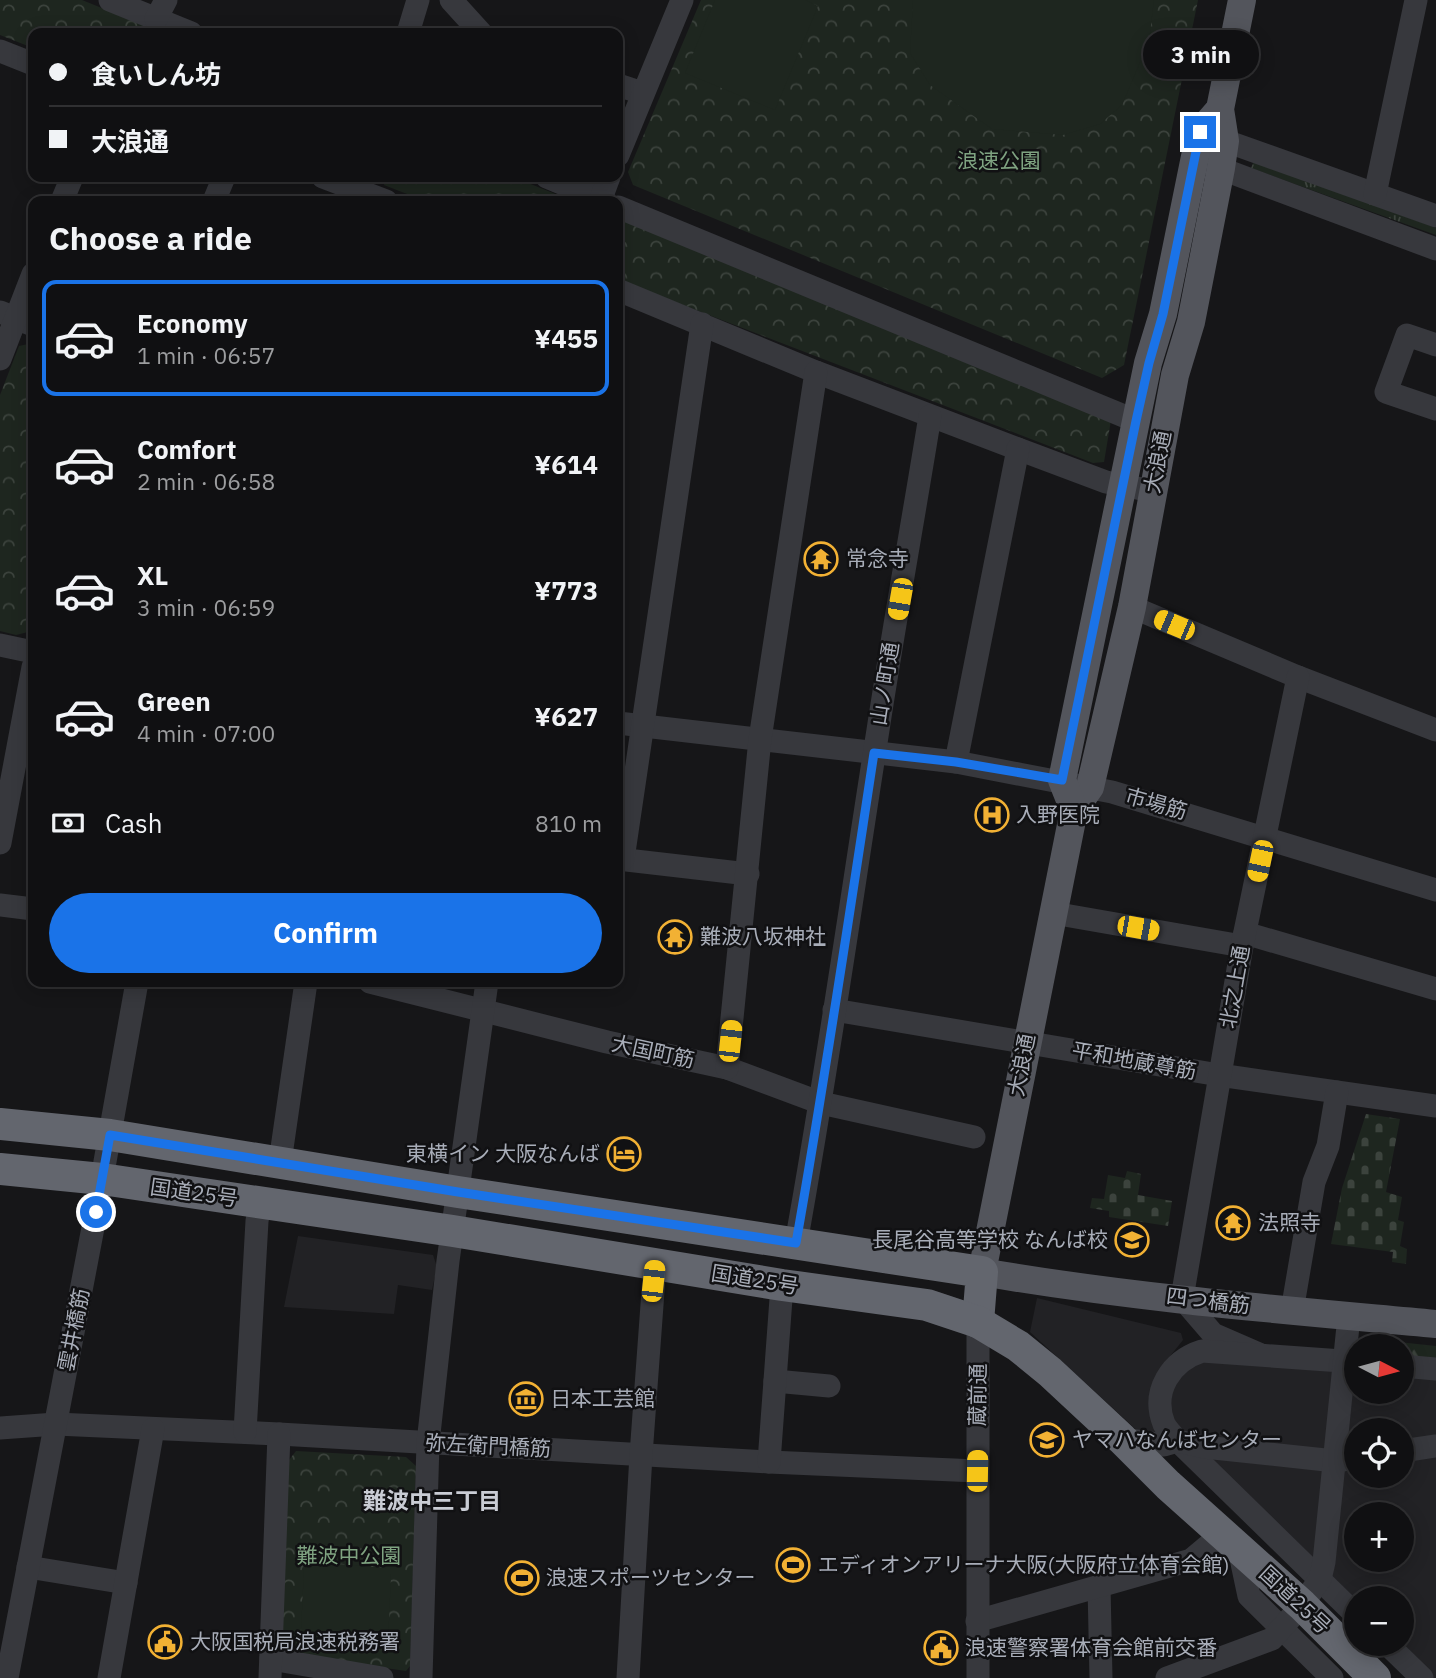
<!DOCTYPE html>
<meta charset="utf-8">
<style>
:root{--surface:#101012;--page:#1e1e20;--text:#f1f3f6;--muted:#9c9d9f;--line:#303032;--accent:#1a73e8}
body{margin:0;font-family:"IBM Plex Sans","Noto Sans JP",sans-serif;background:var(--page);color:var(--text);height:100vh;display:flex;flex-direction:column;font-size:26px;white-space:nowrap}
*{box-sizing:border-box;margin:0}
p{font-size:23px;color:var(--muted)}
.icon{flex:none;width:38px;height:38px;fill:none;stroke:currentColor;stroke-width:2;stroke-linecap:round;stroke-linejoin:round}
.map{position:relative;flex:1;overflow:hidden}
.details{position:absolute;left:28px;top:196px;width:595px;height:791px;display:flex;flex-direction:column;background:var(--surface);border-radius:14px;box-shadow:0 4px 18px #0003,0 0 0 2px var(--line)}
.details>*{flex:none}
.guide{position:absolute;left:28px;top:28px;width:595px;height:154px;border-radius:14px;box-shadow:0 4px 18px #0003,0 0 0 2px var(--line);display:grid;align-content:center;height:154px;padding:0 21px;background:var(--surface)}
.needle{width:46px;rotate:96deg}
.buttons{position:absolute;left:1344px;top:1334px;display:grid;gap:14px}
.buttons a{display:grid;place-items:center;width:70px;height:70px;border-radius:50%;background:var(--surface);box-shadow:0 4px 18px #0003,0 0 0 2px var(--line);font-size:35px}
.end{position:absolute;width:32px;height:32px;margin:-16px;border:9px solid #1a73e8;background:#fff;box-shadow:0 0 0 4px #fff}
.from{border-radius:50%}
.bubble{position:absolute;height:49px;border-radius:24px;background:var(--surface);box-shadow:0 4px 18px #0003,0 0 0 2px var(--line);font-size:23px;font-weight:700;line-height:49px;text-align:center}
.car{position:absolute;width:21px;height:42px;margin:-21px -10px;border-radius:9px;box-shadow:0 0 5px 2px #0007;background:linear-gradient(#f5c518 24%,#345 0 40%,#f5c518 0 76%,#345 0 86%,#f5c518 0)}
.guide b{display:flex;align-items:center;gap:24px;height:66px;font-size:26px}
.guide b+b{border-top:2px solid var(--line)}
.guide i{width:18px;height:18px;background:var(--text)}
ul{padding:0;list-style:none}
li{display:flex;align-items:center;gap:21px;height:116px;margin:0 14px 10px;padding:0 7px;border:4px solid transparent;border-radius:14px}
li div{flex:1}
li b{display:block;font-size:26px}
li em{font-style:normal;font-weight:700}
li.selected{border-color:var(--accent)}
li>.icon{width:63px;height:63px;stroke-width:1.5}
h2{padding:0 21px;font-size:32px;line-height:84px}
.pay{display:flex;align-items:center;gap:18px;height:77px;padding:0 21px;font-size:26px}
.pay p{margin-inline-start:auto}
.primary-button{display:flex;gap:14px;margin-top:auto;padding:14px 21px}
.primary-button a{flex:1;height:80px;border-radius:42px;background:var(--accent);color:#fff;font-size:28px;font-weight:700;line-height:80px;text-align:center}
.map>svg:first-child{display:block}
.built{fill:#222225;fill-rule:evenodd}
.grass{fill:url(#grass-tufts)}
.forest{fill:url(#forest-firs)}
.cemetery{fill:url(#cemetery-stones)}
.park{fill:url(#park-crowns)}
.pitch{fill:#1e261f}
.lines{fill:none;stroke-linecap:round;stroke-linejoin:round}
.minor{stroke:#37383d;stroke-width:23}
.major{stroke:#53555c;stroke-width:28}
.highway{stroke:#63666e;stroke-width:32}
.route{stroke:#1a73e8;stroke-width:9}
.labels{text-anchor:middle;stroke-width:5;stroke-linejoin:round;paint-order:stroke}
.park-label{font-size:21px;fill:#7fa381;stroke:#111113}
.street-label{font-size:21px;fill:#a8adb8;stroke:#111113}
.poi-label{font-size:21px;fill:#a8adb8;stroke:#111113;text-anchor:start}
.neighbourhood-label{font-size:23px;font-weight:bold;fill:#c9ccd4;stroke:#111113}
</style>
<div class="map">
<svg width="1436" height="1678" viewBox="0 0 1436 1678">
<defs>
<pattern id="grass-tufts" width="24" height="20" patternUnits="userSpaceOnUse" patternTransform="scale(1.75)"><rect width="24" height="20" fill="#1e261f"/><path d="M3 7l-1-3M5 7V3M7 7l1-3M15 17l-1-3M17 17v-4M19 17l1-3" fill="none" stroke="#3c433d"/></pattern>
<pattern id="forest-firs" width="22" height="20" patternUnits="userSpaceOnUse" patternTransform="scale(1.75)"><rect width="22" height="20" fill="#1e261f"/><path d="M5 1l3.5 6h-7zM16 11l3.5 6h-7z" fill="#3c433d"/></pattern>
<pattern id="cemetery-stones" width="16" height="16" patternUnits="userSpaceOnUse" patternTransform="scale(1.75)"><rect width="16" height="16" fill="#1e261f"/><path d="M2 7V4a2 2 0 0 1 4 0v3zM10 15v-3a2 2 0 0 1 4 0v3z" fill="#3c433d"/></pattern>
<pattern id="park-crowns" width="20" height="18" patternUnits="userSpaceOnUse" patternTransform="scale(1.75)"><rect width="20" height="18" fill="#1e261f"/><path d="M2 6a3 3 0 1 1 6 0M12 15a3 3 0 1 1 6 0" fill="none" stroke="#3c433d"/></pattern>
</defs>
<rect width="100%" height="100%" fill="#161618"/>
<g class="built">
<path d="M298,1236l135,19 4,12 -5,23 -34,-5 -4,29 -110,-7z"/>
<path d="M1037,1298l144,35 2,7 -24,30 -1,64 -16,1 -112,-103z"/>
<path d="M1206,1357l150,12v22h46v-18l34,3v302h-5l-29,-35v-45h-46v6l-182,-180 -7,-22 6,-22zM1356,1430h46v45h-46zM1356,1514h46v45h-46z"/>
</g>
<path class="grass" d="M1254,161l182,67v7l-185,-67z"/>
<path class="forest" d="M1370,1339l66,7v17l-34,-3v-14h-42l1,-4z"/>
<g class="cemetery">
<path d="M1366,1114l34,5 -14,73 16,5 -4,23 6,2 -4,24 7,3 -1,15 -14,-2 1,-10 -62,-8 11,-56z"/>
<path d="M1127,1171l14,3 -3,21 34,6 -4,25 -59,-9v-6l-19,-3 2,-10 12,1 4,-24 17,3z"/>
</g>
<g class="park">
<path d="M0,0h82l69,28 1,5h-119v15l-33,-13z"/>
<path d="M701,0h497l-74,365 -22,13 -469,-193 -5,-13z"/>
<path d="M387,177h126l60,24h-148l-41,-16z"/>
<path d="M618,216l493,204 -7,42 -11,1 -475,-183z"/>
<path d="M33,343v276l-5,13 -12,3 -16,-4v-236l19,-49z"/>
<path d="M296,1451l110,6 10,9 -6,200 -4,5 -111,-16 -14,-8 5,-183z"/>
</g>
<g class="pitch">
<path d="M715,0h90l13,6 -43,104 -90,-37z"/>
<path d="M913,0h241l-5,41 -27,64 -22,19 -37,11 -71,-6 -62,-44 -20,-32z"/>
<path d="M311,1562l74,6 6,7 -3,69 -8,6 -73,-12 -6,-7 3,-63z"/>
</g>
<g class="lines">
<g class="minor">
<path d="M110,0l81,33"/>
<path d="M451,0l30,33"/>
<path d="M156,19l10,-19"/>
<path d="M408,33l10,-33"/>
<path d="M0,51l33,13"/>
<path d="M618,85l24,8"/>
<path d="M1209,135l227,81"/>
<path d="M618,155l64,-155"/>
<path d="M1206,163l230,86"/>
<path d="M323,177l63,24"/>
<path d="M547,177l58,24"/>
<path d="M1375,194l41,-194"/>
<path d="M62,201l10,-24"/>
<path d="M214,201l10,-24"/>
<path d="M600,201l9,-24"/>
<path d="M618,207l518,214"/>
<path d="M618,290l198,82 202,77 88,33 46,9"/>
<path d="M0,312l33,13"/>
<path d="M1436,345l-29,-10 -21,57 50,17"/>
<path d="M0,359l33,-85"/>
<path d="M1132,607l166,70 138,53"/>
<path d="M0,645l33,7"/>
<path d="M618,723l338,39 156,30 324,98"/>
<path d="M956,762l62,-313"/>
<path d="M0,843l33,-176"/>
<path d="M618,859l130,15"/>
<path d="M623,859l79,-535"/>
<path d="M0,905l33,4"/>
<path d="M1053,913l189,33"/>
<path d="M1245,933l191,56"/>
<path d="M370,982l237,60 120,26 94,35 153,34"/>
<path d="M834,1010l385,65 217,31"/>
<path d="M727,1068l33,-329 56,-367"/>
<path d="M280,1162l26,-180"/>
<path d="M796,1243c31,-171 55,-342 82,-513 16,-105 35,-209 52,-314"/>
<path d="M1292,1311l22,-129 14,-36 9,-54"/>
<path d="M1259,1354l-46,-20 -31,-36 60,-352 56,-269"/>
<path d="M1356,1362l-154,-11c-31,10 -51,40 -38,73 3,6 9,12 14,17l178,174"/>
<path d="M1402,1366l34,3"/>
<path d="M775,1381l54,5"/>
<path d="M0,1428l56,-4 223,10 490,28 208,9"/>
<path d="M245,1432l12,-211 3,-18"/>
<path d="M1122,1439l42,6 14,-4 26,6 131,14 21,-3"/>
<path d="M1402,1451l34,-5"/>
<path d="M769,1462l13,-177"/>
<path d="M1239,1549l10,47 83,82"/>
<path d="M28,1567l98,16"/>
<path d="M1099,1586l2,92"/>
<path d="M977,1621l214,-61 31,-26"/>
<path d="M1386,1643l36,35"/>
<path d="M271,1659l111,19"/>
<path d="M7,1678l89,-466 41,-230"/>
<path d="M109,1678l44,-249"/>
<path d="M270,1678l9,-244"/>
<path d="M421,1678l7,-235 20,-182 39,-279"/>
<path d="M628,1678l13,-223 14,-191"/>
<path d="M978,1678v-356"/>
<path d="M1167,1678l105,-39 30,-34 18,-26 4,-17 25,-246"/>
</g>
<g class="major">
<path d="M1242,0l-22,109 5,32 -4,27 -30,154 -16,53 -43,232 -42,180 -16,23 -92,462c150,26 303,38 454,52"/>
<path d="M1074,810l-12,-30 74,-359 12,-58 15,-49 37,-182 20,-23"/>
</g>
<g class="highway">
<path d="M0,1124l110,11 348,57 524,80 -4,50"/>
<path d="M0,1169l102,10 351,52 329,54 145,20 51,17 40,24 32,26 72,67 46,46 134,120 73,73"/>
</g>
</g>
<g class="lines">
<path class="route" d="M96,1212l14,-77 348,57 338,51c29,-163 53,-326 78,-490l82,9 106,18 74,-359 13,-58 14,-49 37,-182"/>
</g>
<defs>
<symbol id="temple-ring" viewBox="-11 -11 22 22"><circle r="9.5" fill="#111113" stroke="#f2b134" stroke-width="1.5"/><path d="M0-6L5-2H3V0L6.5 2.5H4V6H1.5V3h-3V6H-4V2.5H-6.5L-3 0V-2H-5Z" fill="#f2b134"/></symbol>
<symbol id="hospital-ring" viewBox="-11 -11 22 22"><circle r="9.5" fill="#111113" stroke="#f2b134" stroke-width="1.5"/><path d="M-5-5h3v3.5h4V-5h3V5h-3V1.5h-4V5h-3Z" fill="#f2b134"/></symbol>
<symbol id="hotel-ring" viewBox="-11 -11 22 22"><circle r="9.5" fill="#111113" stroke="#f2b134" stroke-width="1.5"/><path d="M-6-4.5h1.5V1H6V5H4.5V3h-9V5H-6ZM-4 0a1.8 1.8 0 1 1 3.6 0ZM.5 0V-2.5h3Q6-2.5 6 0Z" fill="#f2b134"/></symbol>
<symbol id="school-ring" viewBox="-11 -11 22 22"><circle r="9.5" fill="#111113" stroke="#f2b134" stroke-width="1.5"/><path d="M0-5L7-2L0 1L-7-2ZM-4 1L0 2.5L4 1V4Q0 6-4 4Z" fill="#f2b134"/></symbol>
<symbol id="museum-ring" viewBox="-11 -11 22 22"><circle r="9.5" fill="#111113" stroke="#f2b134" stroke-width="1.5"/><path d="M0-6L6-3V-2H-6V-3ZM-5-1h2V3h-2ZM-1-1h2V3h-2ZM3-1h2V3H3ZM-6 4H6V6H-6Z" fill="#f2b134"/></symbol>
<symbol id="stadium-ring" viewBox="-11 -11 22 22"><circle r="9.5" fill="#111113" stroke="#f2b134" stroke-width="1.5"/><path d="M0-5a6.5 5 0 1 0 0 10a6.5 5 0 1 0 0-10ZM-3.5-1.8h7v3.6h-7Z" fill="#f2b134"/></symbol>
<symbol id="civic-ring" viewBox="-11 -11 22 22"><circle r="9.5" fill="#111113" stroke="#f2b134" stroke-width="1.5"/><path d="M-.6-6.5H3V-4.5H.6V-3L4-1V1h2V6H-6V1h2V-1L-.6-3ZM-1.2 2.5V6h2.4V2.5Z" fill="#f2b134"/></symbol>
</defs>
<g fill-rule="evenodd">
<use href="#temple-ring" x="802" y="540" width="38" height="38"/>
<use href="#hospital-ring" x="973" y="796" width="38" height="38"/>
<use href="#temple-ring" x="656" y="918" width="38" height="38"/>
<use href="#hotel-ring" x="605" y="1135" width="38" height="38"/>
<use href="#temple-ring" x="1214" y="1204" width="38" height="38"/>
<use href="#school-ring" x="1113" y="1221" width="38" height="38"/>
<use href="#museum-ring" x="507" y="1380" width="38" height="38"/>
<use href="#school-ring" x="1028" y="1421" width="38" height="38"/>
<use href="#stadium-ring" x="774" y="1546" width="38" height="38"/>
<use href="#stadium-ring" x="503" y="1559" width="38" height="38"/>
<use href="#civic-ring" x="146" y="1623" width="38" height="38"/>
<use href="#civic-ring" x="922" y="1629" width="38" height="38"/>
</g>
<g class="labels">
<g class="park-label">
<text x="999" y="168">浪速公園</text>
<text x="349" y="1563">難波中公園</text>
</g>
<g class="street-label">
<text transform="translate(1158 462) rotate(-79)" y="7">大浪通</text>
<text transform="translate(885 684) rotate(-81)" y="7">山ノ町通</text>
<text transform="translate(1156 804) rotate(16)" y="7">市場筋</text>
<text transform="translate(1235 987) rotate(-80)" y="7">北之上通</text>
<text transform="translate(653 1052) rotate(12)" y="7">大国町筋</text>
<text transform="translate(1134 1061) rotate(10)" y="7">平和地蔵尊筋</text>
<text transform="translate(1022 1065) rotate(-79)" y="7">大浪通</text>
<text transform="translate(194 1193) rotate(8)" y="7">国道25号</text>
<text transform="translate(755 1280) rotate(9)" y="7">国道25号</text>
<text transform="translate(1208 1301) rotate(7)" y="7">四つ橋筋</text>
<text transform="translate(74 1330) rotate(-79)" y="7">雲井橋筋</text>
<text transform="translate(978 1395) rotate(-89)" y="7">蔵前通</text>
<text transform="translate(488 1446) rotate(3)" y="7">弥左衛門橋筋</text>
<text transform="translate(1295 1600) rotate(43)" y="7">国道25号</text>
</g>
<g class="poi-label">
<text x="846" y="566">常念寺</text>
<text x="1016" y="822">入野医院</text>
<text x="700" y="944">難波八坂神社</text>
<text x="600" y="1161" text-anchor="end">東横イン 大阪なんば</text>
<text x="1258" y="1230">法照寺</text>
<text x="1108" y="1247" text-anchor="end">長尾谷高等学校 なんば校</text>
<text x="550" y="1406">日本工芸館</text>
<text x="1072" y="1447">ヤマハなんばセンター</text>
<text x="818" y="1572">エディオンアリーナ大阪(大阪府立体育会館)</text>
<text x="546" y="1585">浪速スポーツセンター</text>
<text x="190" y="1649">大阪国税局浪速税務署</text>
<text x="965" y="1655">浪速警察署体育会館前交番</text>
</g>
<g class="neighbourhood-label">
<text x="432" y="1509">難波中三丁目</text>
</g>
</g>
</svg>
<div class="buttons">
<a><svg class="needle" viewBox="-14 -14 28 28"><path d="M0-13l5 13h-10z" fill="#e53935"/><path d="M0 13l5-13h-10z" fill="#9c9d9f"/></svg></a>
<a><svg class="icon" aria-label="locate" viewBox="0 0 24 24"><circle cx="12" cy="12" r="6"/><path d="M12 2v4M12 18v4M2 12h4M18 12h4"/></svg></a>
<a>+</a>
<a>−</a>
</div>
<i class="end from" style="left:96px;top:1212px"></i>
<i class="end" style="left:1200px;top:132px"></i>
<div class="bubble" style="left:1143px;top:30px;width:116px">3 min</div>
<i class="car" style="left:900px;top:599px;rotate:190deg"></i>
<i class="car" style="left:1174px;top:625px;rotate:293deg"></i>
<i class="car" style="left:1260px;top:861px;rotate:192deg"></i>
<i class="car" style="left:1138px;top:928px;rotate:100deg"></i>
<i class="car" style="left:730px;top:1041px;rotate:6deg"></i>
<i class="car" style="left:653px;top:1281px;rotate:6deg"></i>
<i class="car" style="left:977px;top:1471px;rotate:1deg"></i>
<div class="guide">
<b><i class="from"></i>食いしん坊</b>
<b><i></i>大浪通</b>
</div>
<section class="details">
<h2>Choose a ride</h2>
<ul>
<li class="selected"><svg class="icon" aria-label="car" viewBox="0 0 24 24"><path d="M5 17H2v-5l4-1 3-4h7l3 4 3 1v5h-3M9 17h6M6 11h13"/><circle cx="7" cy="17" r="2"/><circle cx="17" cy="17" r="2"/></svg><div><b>Economy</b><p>1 min · 06:57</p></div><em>¥455</em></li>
<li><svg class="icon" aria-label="car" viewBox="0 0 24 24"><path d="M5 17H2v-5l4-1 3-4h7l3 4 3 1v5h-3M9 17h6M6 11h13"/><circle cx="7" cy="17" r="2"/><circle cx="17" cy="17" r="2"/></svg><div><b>Comfort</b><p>2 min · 06:58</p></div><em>¥614</em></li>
<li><svg class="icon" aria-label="car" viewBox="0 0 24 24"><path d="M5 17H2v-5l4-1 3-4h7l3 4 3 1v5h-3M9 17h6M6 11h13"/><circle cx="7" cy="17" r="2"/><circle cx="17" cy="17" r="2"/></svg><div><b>XL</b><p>3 min · 06:59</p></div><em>¥773</em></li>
<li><svg class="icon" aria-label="car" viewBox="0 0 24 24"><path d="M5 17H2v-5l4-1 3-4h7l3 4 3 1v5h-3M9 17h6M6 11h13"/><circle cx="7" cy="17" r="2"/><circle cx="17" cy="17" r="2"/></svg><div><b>Green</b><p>4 min · 07:00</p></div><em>¥627</em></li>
</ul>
<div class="pay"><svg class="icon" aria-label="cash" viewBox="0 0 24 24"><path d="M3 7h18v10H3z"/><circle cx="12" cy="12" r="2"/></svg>Cash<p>810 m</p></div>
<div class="primary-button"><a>Confirm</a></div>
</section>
</div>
